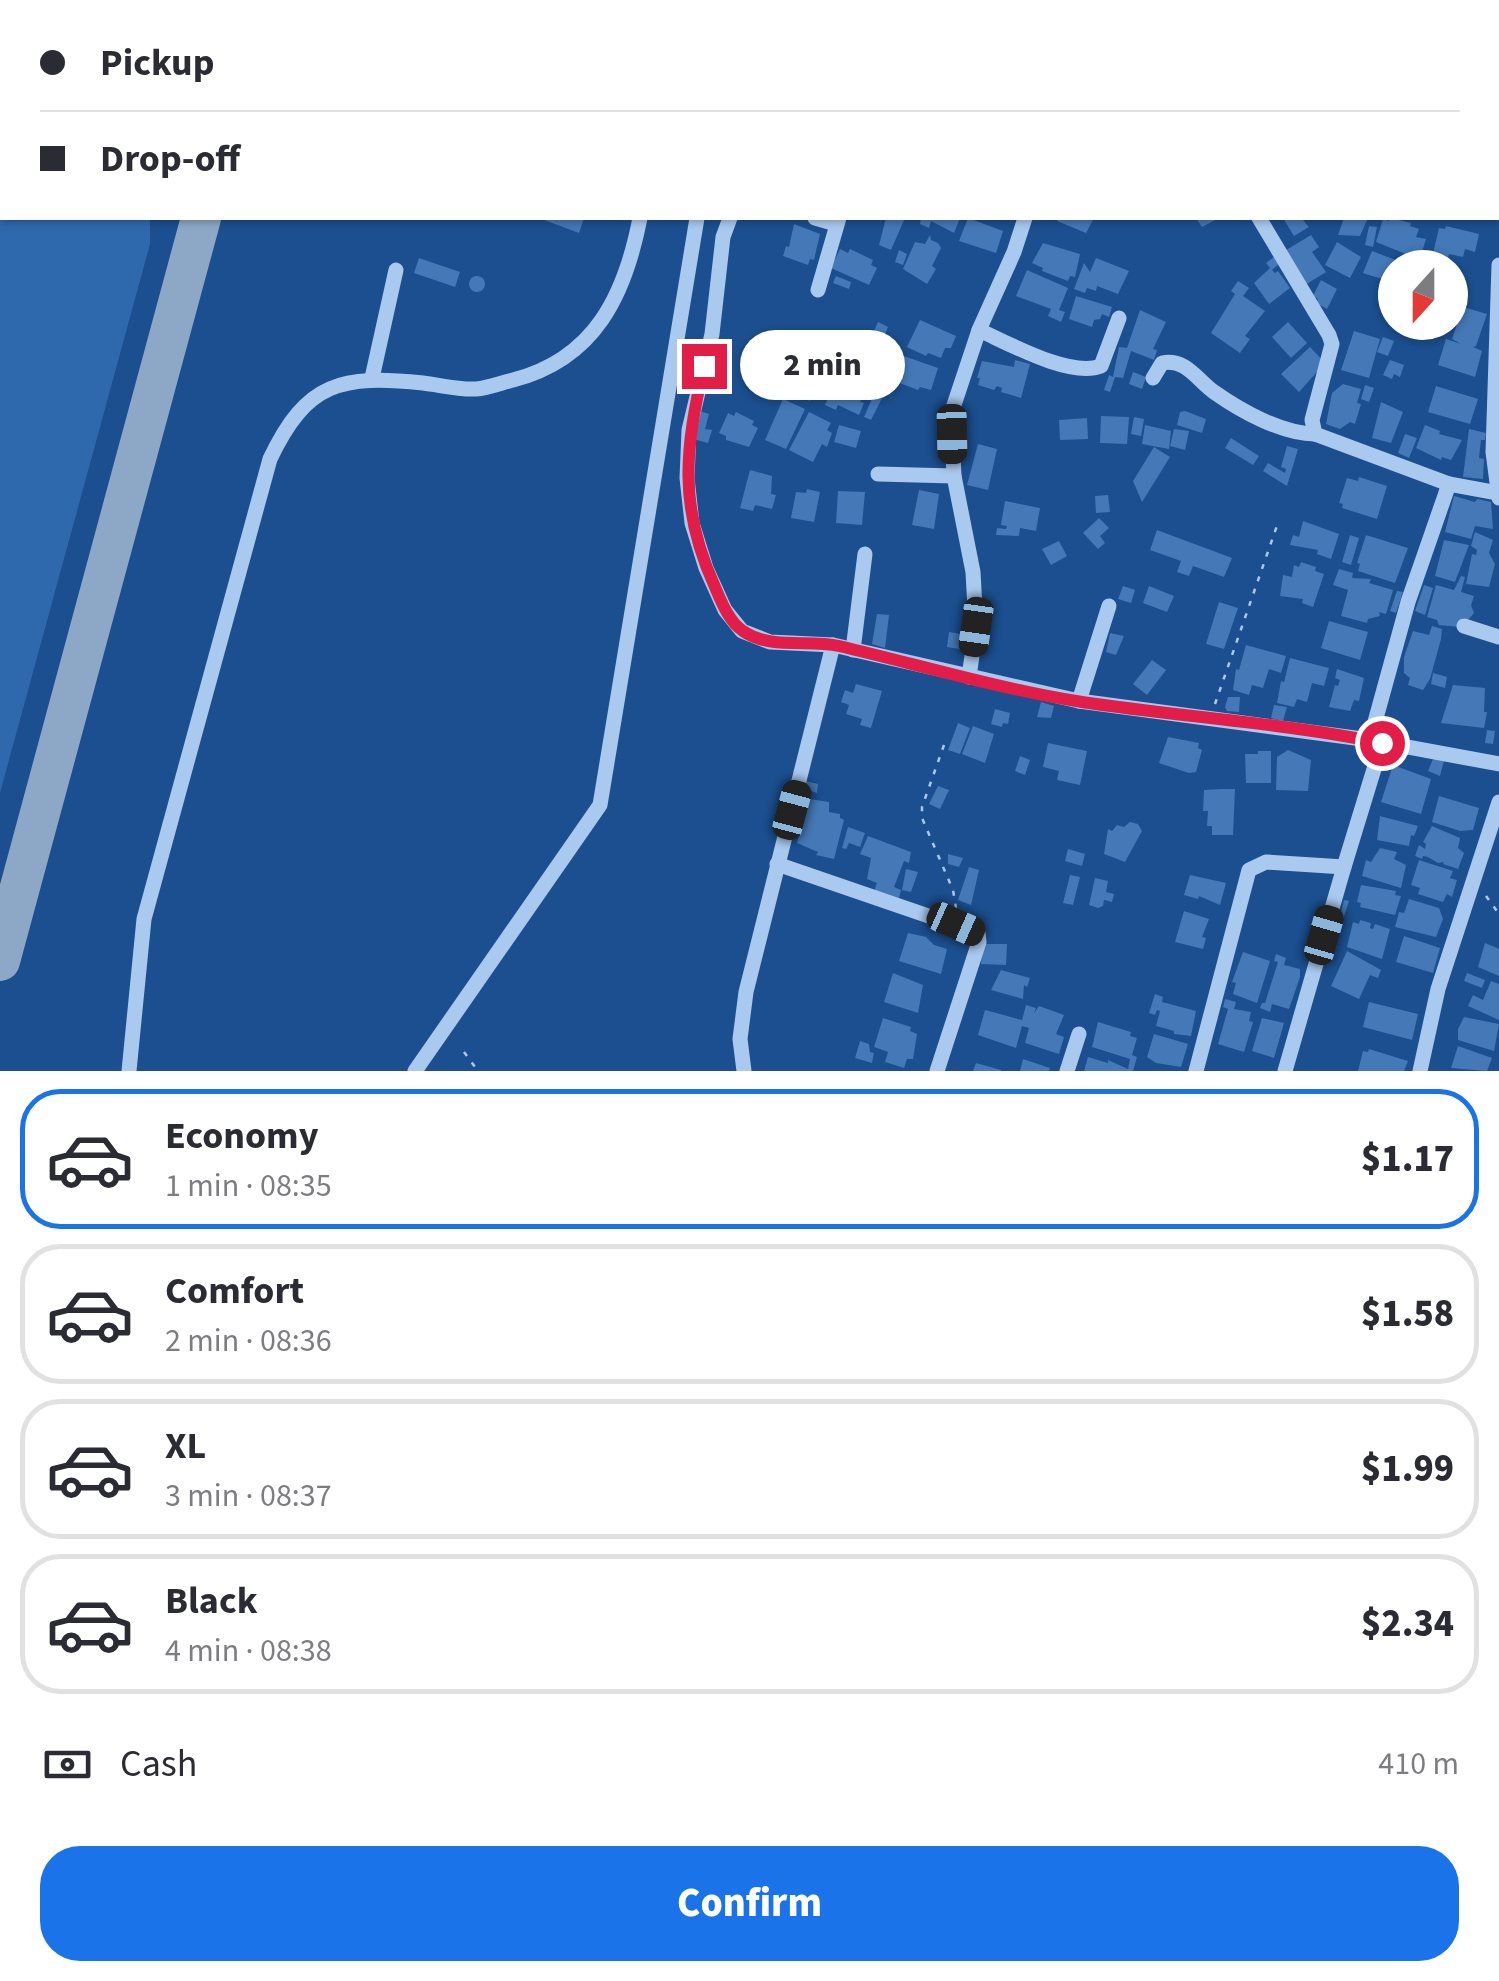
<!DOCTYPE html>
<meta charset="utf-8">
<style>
:root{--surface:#fff;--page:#f7f7f7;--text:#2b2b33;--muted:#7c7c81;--line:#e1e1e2;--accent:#1a73e8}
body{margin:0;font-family:"Source Sans 3",sans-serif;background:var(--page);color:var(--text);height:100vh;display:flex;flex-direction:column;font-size:38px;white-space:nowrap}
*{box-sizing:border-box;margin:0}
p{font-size:32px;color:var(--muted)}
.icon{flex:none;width:55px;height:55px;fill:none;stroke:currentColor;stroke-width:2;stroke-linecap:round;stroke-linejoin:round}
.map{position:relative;height:1071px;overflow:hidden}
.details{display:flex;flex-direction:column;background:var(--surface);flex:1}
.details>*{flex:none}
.hud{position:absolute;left:0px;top:0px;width:1500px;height:220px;box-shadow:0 2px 8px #0004;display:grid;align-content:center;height:220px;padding:0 40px;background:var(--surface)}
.needle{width:65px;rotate:201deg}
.fabs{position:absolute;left:1378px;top:250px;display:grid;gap:20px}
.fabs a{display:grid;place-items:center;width:90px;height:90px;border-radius:50%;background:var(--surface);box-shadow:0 2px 8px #0004;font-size:50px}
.end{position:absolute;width:45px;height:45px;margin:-22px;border:12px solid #e11d48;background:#fff;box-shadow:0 0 0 5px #fff}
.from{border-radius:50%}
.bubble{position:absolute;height:70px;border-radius:35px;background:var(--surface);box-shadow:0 2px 8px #0004;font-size:32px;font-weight:800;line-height:70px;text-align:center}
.car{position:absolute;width:30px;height:60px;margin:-30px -15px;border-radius:12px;box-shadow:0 0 8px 2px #0007;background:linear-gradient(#222 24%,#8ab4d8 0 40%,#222 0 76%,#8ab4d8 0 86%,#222 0)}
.hud b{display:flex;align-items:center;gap:35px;height:95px;font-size:38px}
.hud b+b{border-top:2px solid var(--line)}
.hud i{width:25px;height:25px;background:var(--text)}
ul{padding:18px 0 0;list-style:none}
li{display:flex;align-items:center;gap:30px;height:140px;margin:0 20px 15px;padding:0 20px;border:5px solid var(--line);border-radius:40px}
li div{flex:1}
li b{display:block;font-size:38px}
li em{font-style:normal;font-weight:800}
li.selected{border-color:var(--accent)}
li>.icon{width:90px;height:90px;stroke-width:1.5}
.pay{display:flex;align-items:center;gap:25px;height:110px;padding:0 40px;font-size:38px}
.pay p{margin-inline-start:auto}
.primary-button{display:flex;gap:20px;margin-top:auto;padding:20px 40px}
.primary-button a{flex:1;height:115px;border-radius:40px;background:var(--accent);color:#fff;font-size:40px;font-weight:800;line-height:115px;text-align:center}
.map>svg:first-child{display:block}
.green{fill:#2e69ad}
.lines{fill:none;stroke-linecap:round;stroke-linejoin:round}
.taxiway{stroke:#8da7c7;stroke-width:40}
.building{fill:#4478b7}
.path{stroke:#a9c9ee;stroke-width:2.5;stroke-dasharray:5 8;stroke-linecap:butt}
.minor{stroke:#a9c9ee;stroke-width:15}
.route{stroke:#e11d48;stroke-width:12}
</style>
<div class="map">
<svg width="1499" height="1071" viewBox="0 0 1499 1071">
<rect width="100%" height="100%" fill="#1b4f8f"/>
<g class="green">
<path d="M0,0h215l-213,2v47z"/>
<path d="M0,145l2,73h148v26l-150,549z"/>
</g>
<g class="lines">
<g class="taxiway">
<path d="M260,2v-2"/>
<path d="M0,90l2,1"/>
<path d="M0,961l201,-743"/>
</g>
</g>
<g class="building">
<path d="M539,218h45l-5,15z"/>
<path d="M886,218h19l-14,32 -12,-5z"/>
<path d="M921,218h39l-6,15 -23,-12 -2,7 -9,-4z"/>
<path d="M968,218l35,13 -7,22 -37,-12z"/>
<path d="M1058,218h36l-8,15 -29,-12z"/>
<path d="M1196,218h23l-17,9z"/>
<path d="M1283,218h23l-3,2 6,7 -15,9z"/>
<path d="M1344,218h24l-8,18 -22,-1z"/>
<path d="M1390,218l21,5 -1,3 9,3 -3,8 10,2 -5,16 -9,-2 -1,3 -35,-14 7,-23 6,2z"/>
<path d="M794,224l26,10 -6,26 -4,-1 -2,6 -25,-9 3,-10 3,1z"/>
<path d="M1369,226l8,1 -4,20 -8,-2z"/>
<path d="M1446,226l33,8 -4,18 -10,-3 -2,8 -14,-3 -2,8 -15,-4 7,-30 6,1z"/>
<path d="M930,235l1,5 7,3 3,5 -9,18 4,3 -9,15 -24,-15 12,-27 10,2z"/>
<path d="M1311,235l8,12 -7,5 14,20 -21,13 -22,-33z"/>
<path d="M1337,242l24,15 -11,21 -25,-13z"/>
<path d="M1043,243l37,11 -5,23 -5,-1 -2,5 -26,-10 1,-3 -11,-5z"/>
<path d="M840,249l8,4 2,-4 23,11 -2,5 6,3 -8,17 -38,-17z"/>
<path d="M899,250l8,4 -4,11 -8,-3z"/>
<path d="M1372,251l42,16v1h-19v10l-4,-2 -2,5 -20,-6 -6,-2z"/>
<path d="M1275,256l5,7 -8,7 3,3 3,-2 12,17 -21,16 -15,-21 16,-15 -4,-5z"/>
<path d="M419,258l41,14 -5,15 -41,-14z"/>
<path d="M1096,258l33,13 -11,23 -21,-8 -1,5 -9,-3 -2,5 -11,-4 10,-26 6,9z"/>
<path d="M1027,270l41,18 -9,22 6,2 -4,10 -13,-6 3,-7 -35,-13z"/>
<circle cx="477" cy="284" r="8"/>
<path d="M836,276l15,6 -2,7 -16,-6z"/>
<path d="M1321,280l16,9 -10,20 -11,-6 2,-4 -5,-3z"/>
<path d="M1238,281l11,7 -6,8 22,15 -20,25 5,3 -10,14 -29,-20 24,-39 -4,-3z"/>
<path d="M1076,296l36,11 -3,10 -7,-3 -2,5 -6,1 -2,7 -23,-8z"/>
<path d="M1463,307l24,7 -11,32 -3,1 9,4 -7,26 -37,-12 8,-26 15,5 -9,-5z"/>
<path d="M1140,310l26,12 -13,27 4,1 -3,10 -23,-9 -8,27 -8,-1 -5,15 -6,-2 5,-15 4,2 6,-30 8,1z"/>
<path d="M920,320l36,16 -5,12h-6l-4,10 -13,-5 -2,3 -19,-9z"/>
<path d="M878,322l10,5 -5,12 12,7 -9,24 -24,-13z"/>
<path d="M1288,322l19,21 -16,15 -19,-21z"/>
<path d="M1354,331l26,8 -11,39 -28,-8z"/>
<path d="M1383,337l11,4 -6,15 -11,-4z"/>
<path d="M1310,347l15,16 -26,29 -18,-18z"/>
<path d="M898,354l40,14 -7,22 -11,-3 -2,3 -29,-11z"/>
<path d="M1015,360l15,4 -9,34 -20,-6 1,-4 -5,-2 -3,4 -16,-5 2,-7h-3l5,-17 32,6z"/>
<path d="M1390,360l14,5 -4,12 -6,-3 -2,5 -9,-4z"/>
<path d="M799,365l22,15 -11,21 -23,-13z"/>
<path d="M1133,372l13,5 -4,12 -13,-5z"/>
<path d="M881,378l9,4 -19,38 -7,-3z"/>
<path d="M836,380l28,13 -4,9 4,1 -5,12 -21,-10 -2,5 -11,-5z"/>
<path d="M1343,384l18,5 -4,14 4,1 -6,20 -5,-2 -10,7 -14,-5 6,-31z"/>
<path d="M1365,385l9,3 -5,14 -8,-3z"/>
<path d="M1436,386l42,13 -8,25 -42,-12z"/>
<path d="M783,399l22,10 -19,40 -21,-9z"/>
<path d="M1381,402l22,10 -12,31 -19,-5z"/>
<path d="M700,411l9,3 -4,15 7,1 -4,13 -15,-4z"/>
<path d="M1185,411l21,8 -4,14 -25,-8 3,-13z"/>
<path d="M736,412l18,9 -2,4 6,3 -9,19 -23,-7v-4l-7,-3 9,-20 6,3z"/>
<path d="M809,412l22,11 -4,7 5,3 -5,14 -5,-3 -9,18 -24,-12z"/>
<path d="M1101,416l28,1 -2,27 -27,-1z"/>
<path d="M1134,417l10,2 -3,17 -10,-2z"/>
<path d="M1087,418l1,21 -28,1 -1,-20z"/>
<path d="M839,425l22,6 -5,17 -22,-6z"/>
<path d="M1145,425l26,6 -2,18 -27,-5z"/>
<path d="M1425,425l15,6 -1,3 23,6 -11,20 -9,-3 -1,3 -25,-12z"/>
<path d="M1174,429l15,2 -4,19 -15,-4z"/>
<path d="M1469,429l17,4 -1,7h-4l-2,18 5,1 -1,20 -20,-2z"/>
<path d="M1405,434l12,4 -8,20 -11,-5z"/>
<path d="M1231,438l28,18 -6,9 -28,-17z"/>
<path d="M978,444l19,5 -9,41 -21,-5z"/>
<path d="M1287,446l11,3 -11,37 -24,-15 5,-8 17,10 1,-4 -5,-2z"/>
<path d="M1154,447l16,10 -28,45 -9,-21z"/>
<path d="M750,470l22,6 -1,18 5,1 -4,14 -17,-4 -2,6 -13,-3z"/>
<path d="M1359,477l28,9 -10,33 -35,-11 1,-4 -4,-1 8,-25 11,3z"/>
<path d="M807,489l13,3 -6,30 -23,-4 5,-26 10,1z"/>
<path d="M919,490l20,4 -5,35 -22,-4z"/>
<path d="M838,491l27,1 -3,33 -26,-2z"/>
<path d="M1108,495l2,17 -14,1 -1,-17z"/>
<path d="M1454,496l21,6 2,-3 14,3 2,27 -18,-3 -4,13 -26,-7z"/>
<path d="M1005,501l35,7 -4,23 -16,-3 -1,8 -23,-1 1,-7 9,1 1,-3 -6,-1z"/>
<path d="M1099,518l10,10 -9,8 5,7 -7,6 -15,-16z"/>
<path d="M1303,521l36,13 -8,25 -14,-5 1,-4 -28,-5 3,-10 6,2z"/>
<path d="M1157,530l75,28 -8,19 -31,-11 -4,10 -12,-4 4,-11 -31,-11z"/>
<path d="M1475,532l18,8 -4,13 6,11 -6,23 -23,-3 6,-30 4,1 1,-5 -6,-4z"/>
<path d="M1350,535l9,3 -8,27 -9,-3z"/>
<path d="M1366,535l42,13 -13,35 -37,-12 2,-7 -3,-1z"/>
<path d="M1444,540l25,5 -14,37 -20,-6z"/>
<path d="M1059,541l8,15 -16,9 -9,-16z"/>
<path d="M1301,562l15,5 -1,4 9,3 -11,33 -11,-4 1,-4 -23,-3 3,-21 9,2 2,-12 5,2z"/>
<path d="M1339,569l14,4 -1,5 19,1 -2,4 24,7 -7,24 -7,-2 1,4 -12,3 -1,4 -26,-7 7,-26 -15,-5z"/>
<path d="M1461,576l4,1 -4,15 13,4 -3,9 3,8 -6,7 -5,-2 -3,9 -21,-2 -2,-5 -10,-3 9,-32 18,5z"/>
<path d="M1424,585l9,3 -8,27 -10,-4z"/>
<path d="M1123,586l12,4 -4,13 -13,-4z"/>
<path d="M1149,586l25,10 -7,16 -24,-9z"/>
<path d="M1397,591l6,1 -7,21 -6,-2z"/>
<path d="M1219,602l19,6 -14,41 -18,-5z"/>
<path d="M877,614l12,1 -4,33 -13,-4z"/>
<path d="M1329,621l39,11 -8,28 -39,-12z"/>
<path d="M1432,626l10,3 -1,10 -11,40 -7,11 -15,-5 2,-7 -6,-5v-16l9,-26 16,4z"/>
<path d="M949,632l18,3 -2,15 -18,-3z"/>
<path d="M1110,633l14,3 -8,19 -10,-3z"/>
<path d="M1246,645l40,11 -5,17 -12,-4 -6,19 -11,-3 -3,10 -16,-5 3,-21 3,1z"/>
<path d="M1290,658l39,10 -5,18 -12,-3 -5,19 -10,-3 -3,8 -17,-4 4,-22 3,1z"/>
<path d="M1152,660l14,10 -19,25 -14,-11z"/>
<path d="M1337,669l27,9 -5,23 -5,-1 -4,11 -21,-4 6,-22 3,1 2,-6 -5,-2z"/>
<path d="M1433,673l14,4 -2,11 -14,-4z"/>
<path d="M856,684l26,7 -11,37 -11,-3 2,-6 -16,-5 3,-9 -8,-3 4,-12 8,3z"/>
<path d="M1453,685l32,3 -1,24h3l-3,16 -43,-5z"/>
<path d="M1228,697h12l-1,15 -12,-1 -2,-4z"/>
<path d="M1041,702l13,4 -3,12 -14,-1z"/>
<path d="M1274,705l13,2 -4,14 -12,-3z"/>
<path d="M995,709l15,4 -2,11 -5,-1 -1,4 -11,-3z"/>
<path d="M958,723l12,5 -10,26 -12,-4z"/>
<path d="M973,726l21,8 -9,29 -23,-9z"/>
<path d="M1487,730l8,1 -2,13 -8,-1z"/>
<path d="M1168,737l31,6 -1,5 4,2 -6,22 -7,1 -30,-10z"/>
<path d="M1048,743l39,8 -7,34 -23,-5 2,-9 -16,-4z"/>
<path d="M1288,750l23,10 -3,31 -32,-1 1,-33z"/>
<path d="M1258,751h13v32h-25l-1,-29h13z"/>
<path d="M1020,756l10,4 -5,15 -10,-4z"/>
<path d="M1433,759l11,2 -4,15 -12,-5z"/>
<path d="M1393,765l38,14 -10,35 -40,-12z"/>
<path d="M805,781l13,3 -1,9 -14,-5z"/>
<path d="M938,786l11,4 -9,19 -11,-5z"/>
<path d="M1222,789h13l-2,46h-21v-9h-5l1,-15h-5l1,-21z"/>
<path d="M1439,796l40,12 -6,22 -13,1 -28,-9z"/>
<path d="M809,799l20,3v10l11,2v4l4,2 -10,39 -18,-4 2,-3 -21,-9 5,-18 -3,-1z"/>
<path d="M1380,816l38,10 -4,10 -3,-1 -2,11 -32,-6z"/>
<path d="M1130,822l8,2 4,7 -17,31 -21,-8 4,-25 4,2 5,-6 7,2z"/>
<path d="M1432,826l28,12 -2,10 6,5 -6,16 -15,-5 1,-2 -6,1 -10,-6 -5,-1 -1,3 -7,-3 4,-11 6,4 1,-5 -3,-2z"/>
<path d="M848,827l17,6 -5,14 -11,-4 -3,6 -4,-1z"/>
<path d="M868,836l43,16 -2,11 -5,-2 -10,26 7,3 -3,12 -25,-8 4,-11 -10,-4 4,-21 -11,-4z"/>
<path d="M1380,848l17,4 -3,7 12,6 -5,23 -39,-12 4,-16 5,2z"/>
<path d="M1068,849l17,5 -3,12 -17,-5z"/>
<path d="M948,854l15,4 -4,9 -11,-3z"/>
<path d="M1419,860l34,11 -3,7 7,2 -5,17 -5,-3 -4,8 -25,-8 2,-6 -9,-3z"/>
<path d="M969,867l10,3 -8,35 -13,-5z"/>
<path d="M906,869l12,3 -7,20 -9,-2z"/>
<path d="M1070,875l10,2 -7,28 -10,-2z"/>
<path d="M1190,875l36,8 -6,22 -21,-9 -1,3 -14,-4z"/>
<path d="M1095,878l13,3 -2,11 8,2 -2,8 -8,-2 -1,6 -5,2 -9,-3z"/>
<path d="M1361,885l35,6 -1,4 6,1 -6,19 -35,-8 1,-4 -4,-1z"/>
<path d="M1409,899l30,9 4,11 -7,18 -41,-10 4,-15 5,1z"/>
<path d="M1344,900l5,1 -8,24 -3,-1z"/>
<path d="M1184,911l25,8 -7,18 4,1 -3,11 -28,-7z"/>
<path d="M1360,920l11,3 -1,5 3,1 2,-5 15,5 -8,30 -35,-12 6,-25 6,2z"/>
<path d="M908,933l18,4 8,8 13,4 -6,25 -42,-13z"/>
<path d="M1404,936l36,12 -7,25 -37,-11z"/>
<path d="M1485,943l14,6v27l-21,-9z"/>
<path d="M982,944h25l-1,21 -25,-1z"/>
<path d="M1347,951l34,19 -3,8 -8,-3 -11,24 -28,-13z"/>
<path d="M1243,952l27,9 -13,42 -24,-9 3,-11 -4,-1z"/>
<path d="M1276,954l10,4 -2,7 16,4v8l-11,32 -17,-5 -2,8 -10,-4 2,-5h3l13,-41 -4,-1z"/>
<path d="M1001,970l29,8 -3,9 -3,-2 -1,14 -32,-9z"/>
<path d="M893,973l30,12 -5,28 -34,-11z"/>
<path d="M1467,973l18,7 -3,8 -18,-7z"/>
<path d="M1491,981l8,3v36l-31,-14 5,-11 10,5z"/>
<path d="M1155,994l8,3 -1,5 34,9 -5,25 -17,-2v-3l-18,-5 4,-15 -3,-1 -2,5 -6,-2z"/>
<path d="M1225,999l11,3 -2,7 17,3 -2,9 4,1 -9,30 -26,-8 10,-35 -5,-2z"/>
<path d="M1369,1002l49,12 -6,26 -49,-13z"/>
<path d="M1026,1005l10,3 -2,5 5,-7 25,9 -8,19 8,3 -5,17 -34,-11 4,-15 -7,-2 -6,22 -38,-13 7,-25 37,10z"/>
<path d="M1464,1017l35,7 -5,27 -36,-11v-11z"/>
<path d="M883,1018l28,9 -1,4 7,3 -4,25h-6l-3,9 -19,-6 3,-10 -14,-5z"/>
<path d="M1262,1018l22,5 -10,35 -22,-7z"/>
<path d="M1098,1022l33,10 -1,4 7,2 -5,17 5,2 -4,14h-49l4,-14 20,6v-3l20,9 2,-10 -38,-12z"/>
<path d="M1154,1034l34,10 -7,23 -25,-4 -9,-6z"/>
<path d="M860,1041l9,3 1,8 4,1 -2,10 -17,-5z"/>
<path d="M1458,1046l34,12 -5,13 -36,-3z"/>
<path d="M1369,1049l39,12 -4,10h-46l5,-20 5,1z"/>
<path d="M1023,1059l27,9 -1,3h-29z"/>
<path d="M976,1063l25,7v1h-28z"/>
</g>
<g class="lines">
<g class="path">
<path d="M904,0l4,2"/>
<path d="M1215,704l64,-184"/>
<path d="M944,745l-22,62v11l31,72 3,18"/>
<path d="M1486,896l13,18"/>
<path d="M464,1052l14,19"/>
</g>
<g class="minor">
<path d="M723,2l2,-2"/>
<path d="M1010,2l1,-2"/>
<path d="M1162,2l1,-2"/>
<path d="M1498,105l1,-1"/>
<path d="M730,218l-7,19 -11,97 -23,96 -2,48 5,45 14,45 19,42 17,21 28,11 63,3 246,56 291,39 129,24"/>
<path d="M815,218l21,6"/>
<path d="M1259,218l70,117 3,9 -20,76 3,14 134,50"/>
<path d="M1499,265l-6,187 6,46"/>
<path d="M818,290l21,-72"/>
<path d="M979,330c29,13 91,48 122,36l18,-48"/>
<path d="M372,378l24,-108"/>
<path d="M1153,378l9,-15c24,-5 35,17 52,29 27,19 68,42 101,42"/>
<path d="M878,474l76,2"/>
<path d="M1464,626l35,11"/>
<path d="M853,650l12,-96"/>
<path d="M969,677l7,-50 -3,-55 -19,-96 -3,-62 28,-84 35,-78 11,-34"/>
<path d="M1079,701l30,-95"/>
<path d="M1370,740l38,-138 41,-118 49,9"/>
<path d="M777,864l201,69 1,9 -42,129"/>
<path d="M129,1071l15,-152 126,-460c37,-78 72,-84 153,-76 17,2 36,7 53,6 12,-1 25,-6 37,-9 82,-21 112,-85 127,-162"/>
<path d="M415,1071l185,-266 97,-587"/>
<path d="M744,1071l-4,-32 6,-47 87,-347"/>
<path d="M1067,1071l12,-37"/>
<path d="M1196,1071l53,-201 17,-8 78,5 38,-124"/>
<path d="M1285,1071l59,-204"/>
<path d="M1420,1071l18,-82 61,-187"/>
</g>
</g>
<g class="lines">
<path class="route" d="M704,366c-19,83 -26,140 11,221 6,14 14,35 28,44 27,19 66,8 96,15 81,19 161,43 243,56 100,15 202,21 300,41"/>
</g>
</svg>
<div class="fabs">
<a><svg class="needle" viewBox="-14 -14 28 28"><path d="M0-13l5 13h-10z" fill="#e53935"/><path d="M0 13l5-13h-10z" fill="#7c7c81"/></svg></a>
</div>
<i class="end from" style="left:1382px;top:743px"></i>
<i class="end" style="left:704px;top:366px"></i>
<div class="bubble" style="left:740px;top:330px;width:165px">2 min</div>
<i class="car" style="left:952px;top:434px;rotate:179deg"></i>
<i class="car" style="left:976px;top:627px;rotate:188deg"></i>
<i class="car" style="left:792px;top:810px;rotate:15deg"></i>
<i class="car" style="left:956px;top:924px;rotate:114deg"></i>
<i class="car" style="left:1324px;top:935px;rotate:16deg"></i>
<div class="hud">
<b><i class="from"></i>Pickup</b>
<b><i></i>Drop-off</b>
</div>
</div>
<section class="details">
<ul>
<li class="selected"><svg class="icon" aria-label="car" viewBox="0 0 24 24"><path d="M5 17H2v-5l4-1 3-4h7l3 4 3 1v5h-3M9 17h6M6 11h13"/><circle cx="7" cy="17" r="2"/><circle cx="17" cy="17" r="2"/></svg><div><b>Economy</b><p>1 min · 08:35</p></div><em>$1.17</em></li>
<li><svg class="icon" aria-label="car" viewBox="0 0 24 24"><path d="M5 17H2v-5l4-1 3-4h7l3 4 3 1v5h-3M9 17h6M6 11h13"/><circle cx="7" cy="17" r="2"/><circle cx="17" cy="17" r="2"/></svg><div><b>Comfort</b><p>2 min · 08:36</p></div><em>$1.58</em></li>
<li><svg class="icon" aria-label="car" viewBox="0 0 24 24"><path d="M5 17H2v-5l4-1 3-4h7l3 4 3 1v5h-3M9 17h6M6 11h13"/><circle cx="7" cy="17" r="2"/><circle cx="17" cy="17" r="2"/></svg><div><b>XL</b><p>3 min · 08:37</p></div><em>$1.99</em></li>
<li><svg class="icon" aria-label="car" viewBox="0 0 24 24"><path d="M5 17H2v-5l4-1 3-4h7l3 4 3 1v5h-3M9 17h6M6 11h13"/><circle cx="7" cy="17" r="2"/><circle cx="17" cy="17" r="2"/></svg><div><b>Black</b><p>4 min · 08:38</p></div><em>$2.34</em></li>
</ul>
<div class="pay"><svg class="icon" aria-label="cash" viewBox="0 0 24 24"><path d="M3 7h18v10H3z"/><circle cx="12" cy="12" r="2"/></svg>Cash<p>410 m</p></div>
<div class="primary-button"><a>Confirm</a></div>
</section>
